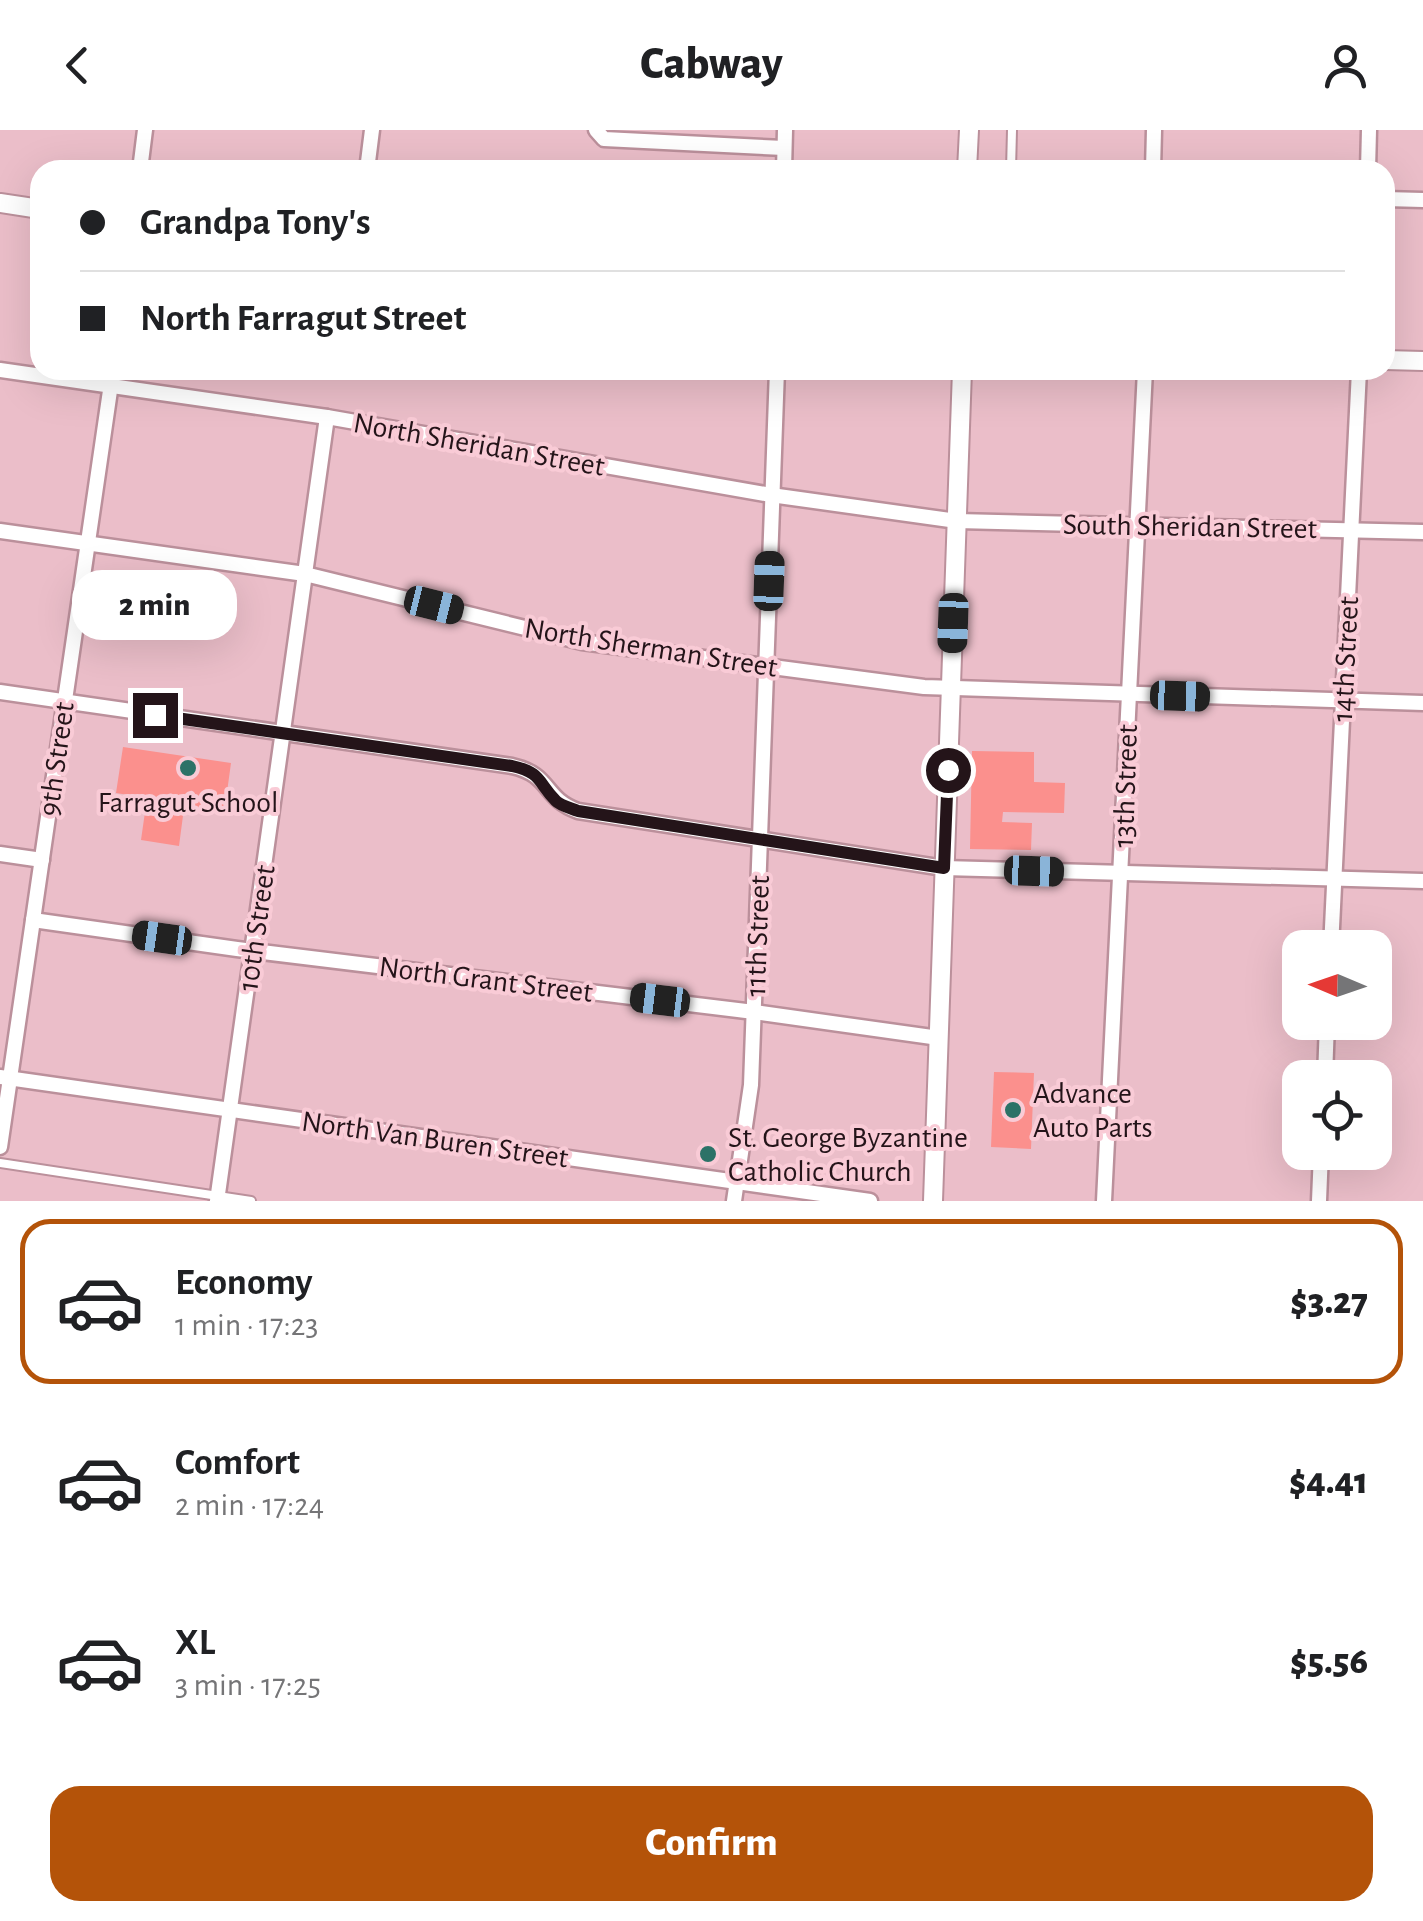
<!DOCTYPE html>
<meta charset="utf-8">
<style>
:root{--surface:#fff;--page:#f6f6f6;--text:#202124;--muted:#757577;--line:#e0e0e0;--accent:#b45309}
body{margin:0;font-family:"Alegreya Sans",sans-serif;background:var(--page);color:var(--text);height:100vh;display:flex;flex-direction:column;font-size:38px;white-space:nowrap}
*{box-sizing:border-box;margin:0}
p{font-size:32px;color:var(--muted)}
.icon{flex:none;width:55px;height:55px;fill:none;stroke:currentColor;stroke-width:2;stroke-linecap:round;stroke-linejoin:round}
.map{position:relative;height:1071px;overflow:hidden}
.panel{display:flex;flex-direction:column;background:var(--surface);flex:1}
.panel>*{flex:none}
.hud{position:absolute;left:30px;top:30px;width:1365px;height:220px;border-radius:30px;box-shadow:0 10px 40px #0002;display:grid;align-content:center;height:220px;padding:0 50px;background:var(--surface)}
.needle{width:65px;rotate:272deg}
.buttons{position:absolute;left:1282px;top:800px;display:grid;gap:20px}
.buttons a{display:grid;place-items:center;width:110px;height:110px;border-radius:20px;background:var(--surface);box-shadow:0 10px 40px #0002;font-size:50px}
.end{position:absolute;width:45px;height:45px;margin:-22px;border:12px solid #241419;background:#fff;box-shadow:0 0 0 5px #fff}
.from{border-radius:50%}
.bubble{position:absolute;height:70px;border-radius:30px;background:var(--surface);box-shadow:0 10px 40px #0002;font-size:32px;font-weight:800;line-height:70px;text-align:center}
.car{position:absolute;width:30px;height:60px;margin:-30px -15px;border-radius:12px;box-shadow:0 0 8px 2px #0007;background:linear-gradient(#222 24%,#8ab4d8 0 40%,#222 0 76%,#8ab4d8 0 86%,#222 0)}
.hud b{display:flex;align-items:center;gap:35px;height:95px;font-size:38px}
.hud b+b{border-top:2px solid var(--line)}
.hud i{width:25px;height:25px;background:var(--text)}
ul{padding:18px 0 0;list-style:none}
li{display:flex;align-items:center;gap:30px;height:165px;margin:0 20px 15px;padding:0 30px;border:5px solid transparent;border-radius:30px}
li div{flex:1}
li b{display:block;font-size:38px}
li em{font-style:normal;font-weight:800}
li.on{border-color:var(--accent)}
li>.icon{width:90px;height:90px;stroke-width:1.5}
.button{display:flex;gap:20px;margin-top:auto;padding:20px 50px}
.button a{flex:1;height:115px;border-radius:30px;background:var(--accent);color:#fff;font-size:40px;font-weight:800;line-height:115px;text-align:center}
header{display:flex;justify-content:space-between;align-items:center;height:130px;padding:0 50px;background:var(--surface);font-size:45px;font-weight:800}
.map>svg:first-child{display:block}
.building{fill:#fb908d}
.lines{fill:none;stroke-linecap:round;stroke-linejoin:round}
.service-casing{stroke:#bb909b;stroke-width:12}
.minor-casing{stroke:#bb909b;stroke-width:19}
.tertiary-casing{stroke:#bb909b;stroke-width:22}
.service{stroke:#fff;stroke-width:8}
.minor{stroke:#fff;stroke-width:14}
.tertiary{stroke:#fff;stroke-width:18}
.route{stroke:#241419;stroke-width:12}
.poi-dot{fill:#2c7267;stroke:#f9cbd6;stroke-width:4}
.labels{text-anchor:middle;stroke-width:8;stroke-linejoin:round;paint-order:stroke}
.street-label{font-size:30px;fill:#241419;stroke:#f9cbd6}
.poi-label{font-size:30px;fill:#241419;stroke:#f9cbd6;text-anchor:start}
</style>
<header><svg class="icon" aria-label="back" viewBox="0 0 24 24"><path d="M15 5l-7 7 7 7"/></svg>Cabway<svg class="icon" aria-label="person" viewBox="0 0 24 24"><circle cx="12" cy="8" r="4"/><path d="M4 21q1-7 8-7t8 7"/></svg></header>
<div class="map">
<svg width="1423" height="1071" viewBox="0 0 1423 1071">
<rect width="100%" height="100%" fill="#ebbec9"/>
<g class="building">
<path d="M123,617l108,16 -7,51 -40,-6 -5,38 -38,-6 6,-42 -31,-5z"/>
<path d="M972,621l62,1v30l31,1 -1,30 -61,-1 -1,10 30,1 -1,27 -61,-1z"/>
<path d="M994,942l40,1 -3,76 -40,-2z"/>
</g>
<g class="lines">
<defs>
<g id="service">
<path d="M1011,40l1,-40"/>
<path d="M0,1033l251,38"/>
</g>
<g id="minor">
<path d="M596,0l8,9 180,9"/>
<path d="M140,40l5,-40"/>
<path d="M367,40l5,-40"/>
<path d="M784,40l1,-40"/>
<path d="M1153,40l1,-40"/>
<path d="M1368,40l1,-40"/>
<path d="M1385,69l38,1"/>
<path d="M0,240l327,47 444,78 186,26 466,11"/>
<path d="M0,401l305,43 277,68 342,45 499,16"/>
<path d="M0,562l512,74c40,9 30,32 66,45l366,57 479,13"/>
<path d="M0,724l42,6"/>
<path d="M33,790l204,29 517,63 185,26"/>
<path d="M1331,818l28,-578"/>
<path d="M0,947l870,124"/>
<path d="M1325,948l2,-56"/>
<path d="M0,1017l113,-777"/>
<path d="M217,1071l110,-784"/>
<path d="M734,1071l17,-116 26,-715"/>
<path d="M1104,1071l41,-831"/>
<path d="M1319,1071l2,-49"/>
</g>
<g id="tertiary">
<path d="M967,40l2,-40"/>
<path d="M0,73l40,6"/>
<path d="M1385,230l38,1"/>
<path d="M933,1071l29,-831"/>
</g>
</defs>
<use href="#service" class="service-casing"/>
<use href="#minor" class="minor-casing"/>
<use href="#tertiary" class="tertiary-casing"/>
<use href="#service" class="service"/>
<use href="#minor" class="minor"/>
<use href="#tertiary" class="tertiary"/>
</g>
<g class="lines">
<path class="route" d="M155,585l357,51c31,7 25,16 44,35 5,5 15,7 22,10l366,57 4,-98"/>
</g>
<g class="poi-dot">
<circle cx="188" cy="638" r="10"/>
<circle cx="1013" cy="980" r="10"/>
<circle cx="708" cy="1024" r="10"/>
</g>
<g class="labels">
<g class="street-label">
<text transform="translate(479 314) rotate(10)" y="10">North Sheridan Street</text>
<text transform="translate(1190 396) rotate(1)" y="10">South Sheridan Street</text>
<text transform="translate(651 517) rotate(9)" y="10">North Sherman Street</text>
<text transform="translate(1345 529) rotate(-87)" y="10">14th Street</text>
<text transform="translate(56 629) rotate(-82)" y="10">9th Street</text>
<text transform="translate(1125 656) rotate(-88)" y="10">13th Street</text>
<text transform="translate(256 798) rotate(-82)" y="10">10th Street</text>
<text transform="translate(757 806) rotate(-88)" y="10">11th Street</text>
<text transform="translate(486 849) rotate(7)" y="10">North Grant Street</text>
<text transform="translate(435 1009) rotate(8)" y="10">North Van Buren Street</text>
</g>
<g class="poi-label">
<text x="188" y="682" text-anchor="middle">Farragut School</text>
<text x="1033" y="973">Advance<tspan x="1033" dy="34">Auto Parts</tspan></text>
<text x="728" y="1017">St. George Byzantine<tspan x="728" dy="34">Catholic Church</tspan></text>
</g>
</g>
</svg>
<div class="buttons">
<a><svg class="needle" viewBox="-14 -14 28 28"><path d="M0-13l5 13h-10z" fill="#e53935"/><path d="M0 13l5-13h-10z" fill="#757577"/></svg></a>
<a><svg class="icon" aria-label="locate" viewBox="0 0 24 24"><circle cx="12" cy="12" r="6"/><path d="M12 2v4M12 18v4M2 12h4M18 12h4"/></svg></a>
</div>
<i class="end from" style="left:948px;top:640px"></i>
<i class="end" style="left:155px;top:585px"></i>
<div class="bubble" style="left:72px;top:440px;width:165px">2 min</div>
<i class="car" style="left:769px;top:451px;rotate:2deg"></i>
<i class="car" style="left:434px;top:475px;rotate:104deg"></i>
<i class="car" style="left:953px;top:493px;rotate:182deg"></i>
<i class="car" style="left:1180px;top:566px;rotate:92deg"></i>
<i class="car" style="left:1034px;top:741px;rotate:92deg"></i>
<i class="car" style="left:162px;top:808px;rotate:278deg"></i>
<i class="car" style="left:660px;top:870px;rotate:277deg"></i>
<div class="hud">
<b><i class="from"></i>Grandpa Tony's</b>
<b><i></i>North Farragut Street</b>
</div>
</div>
<section class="panel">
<ul>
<li class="on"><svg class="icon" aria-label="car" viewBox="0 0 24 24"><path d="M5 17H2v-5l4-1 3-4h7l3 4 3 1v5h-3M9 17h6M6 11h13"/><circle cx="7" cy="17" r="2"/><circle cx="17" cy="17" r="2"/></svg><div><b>Economy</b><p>1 min · 17:23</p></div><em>$3.27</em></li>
<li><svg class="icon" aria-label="car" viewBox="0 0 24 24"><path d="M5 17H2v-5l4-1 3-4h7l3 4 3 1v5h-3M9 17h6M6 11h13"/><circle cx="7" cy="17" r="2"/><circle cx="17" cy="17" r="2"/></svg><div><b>Comfort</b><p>2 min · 17:24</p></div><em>$4.41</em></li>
<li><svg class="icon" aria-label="car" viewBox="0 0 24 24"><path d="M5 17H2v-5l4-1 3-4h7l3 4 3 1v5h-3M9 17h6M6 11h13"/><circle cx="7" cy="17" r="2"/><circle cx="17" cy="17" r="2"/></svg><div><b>XL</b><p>3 min · 17:25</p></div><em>$5.56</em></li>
</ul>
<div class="button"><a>Confirm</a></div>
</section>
